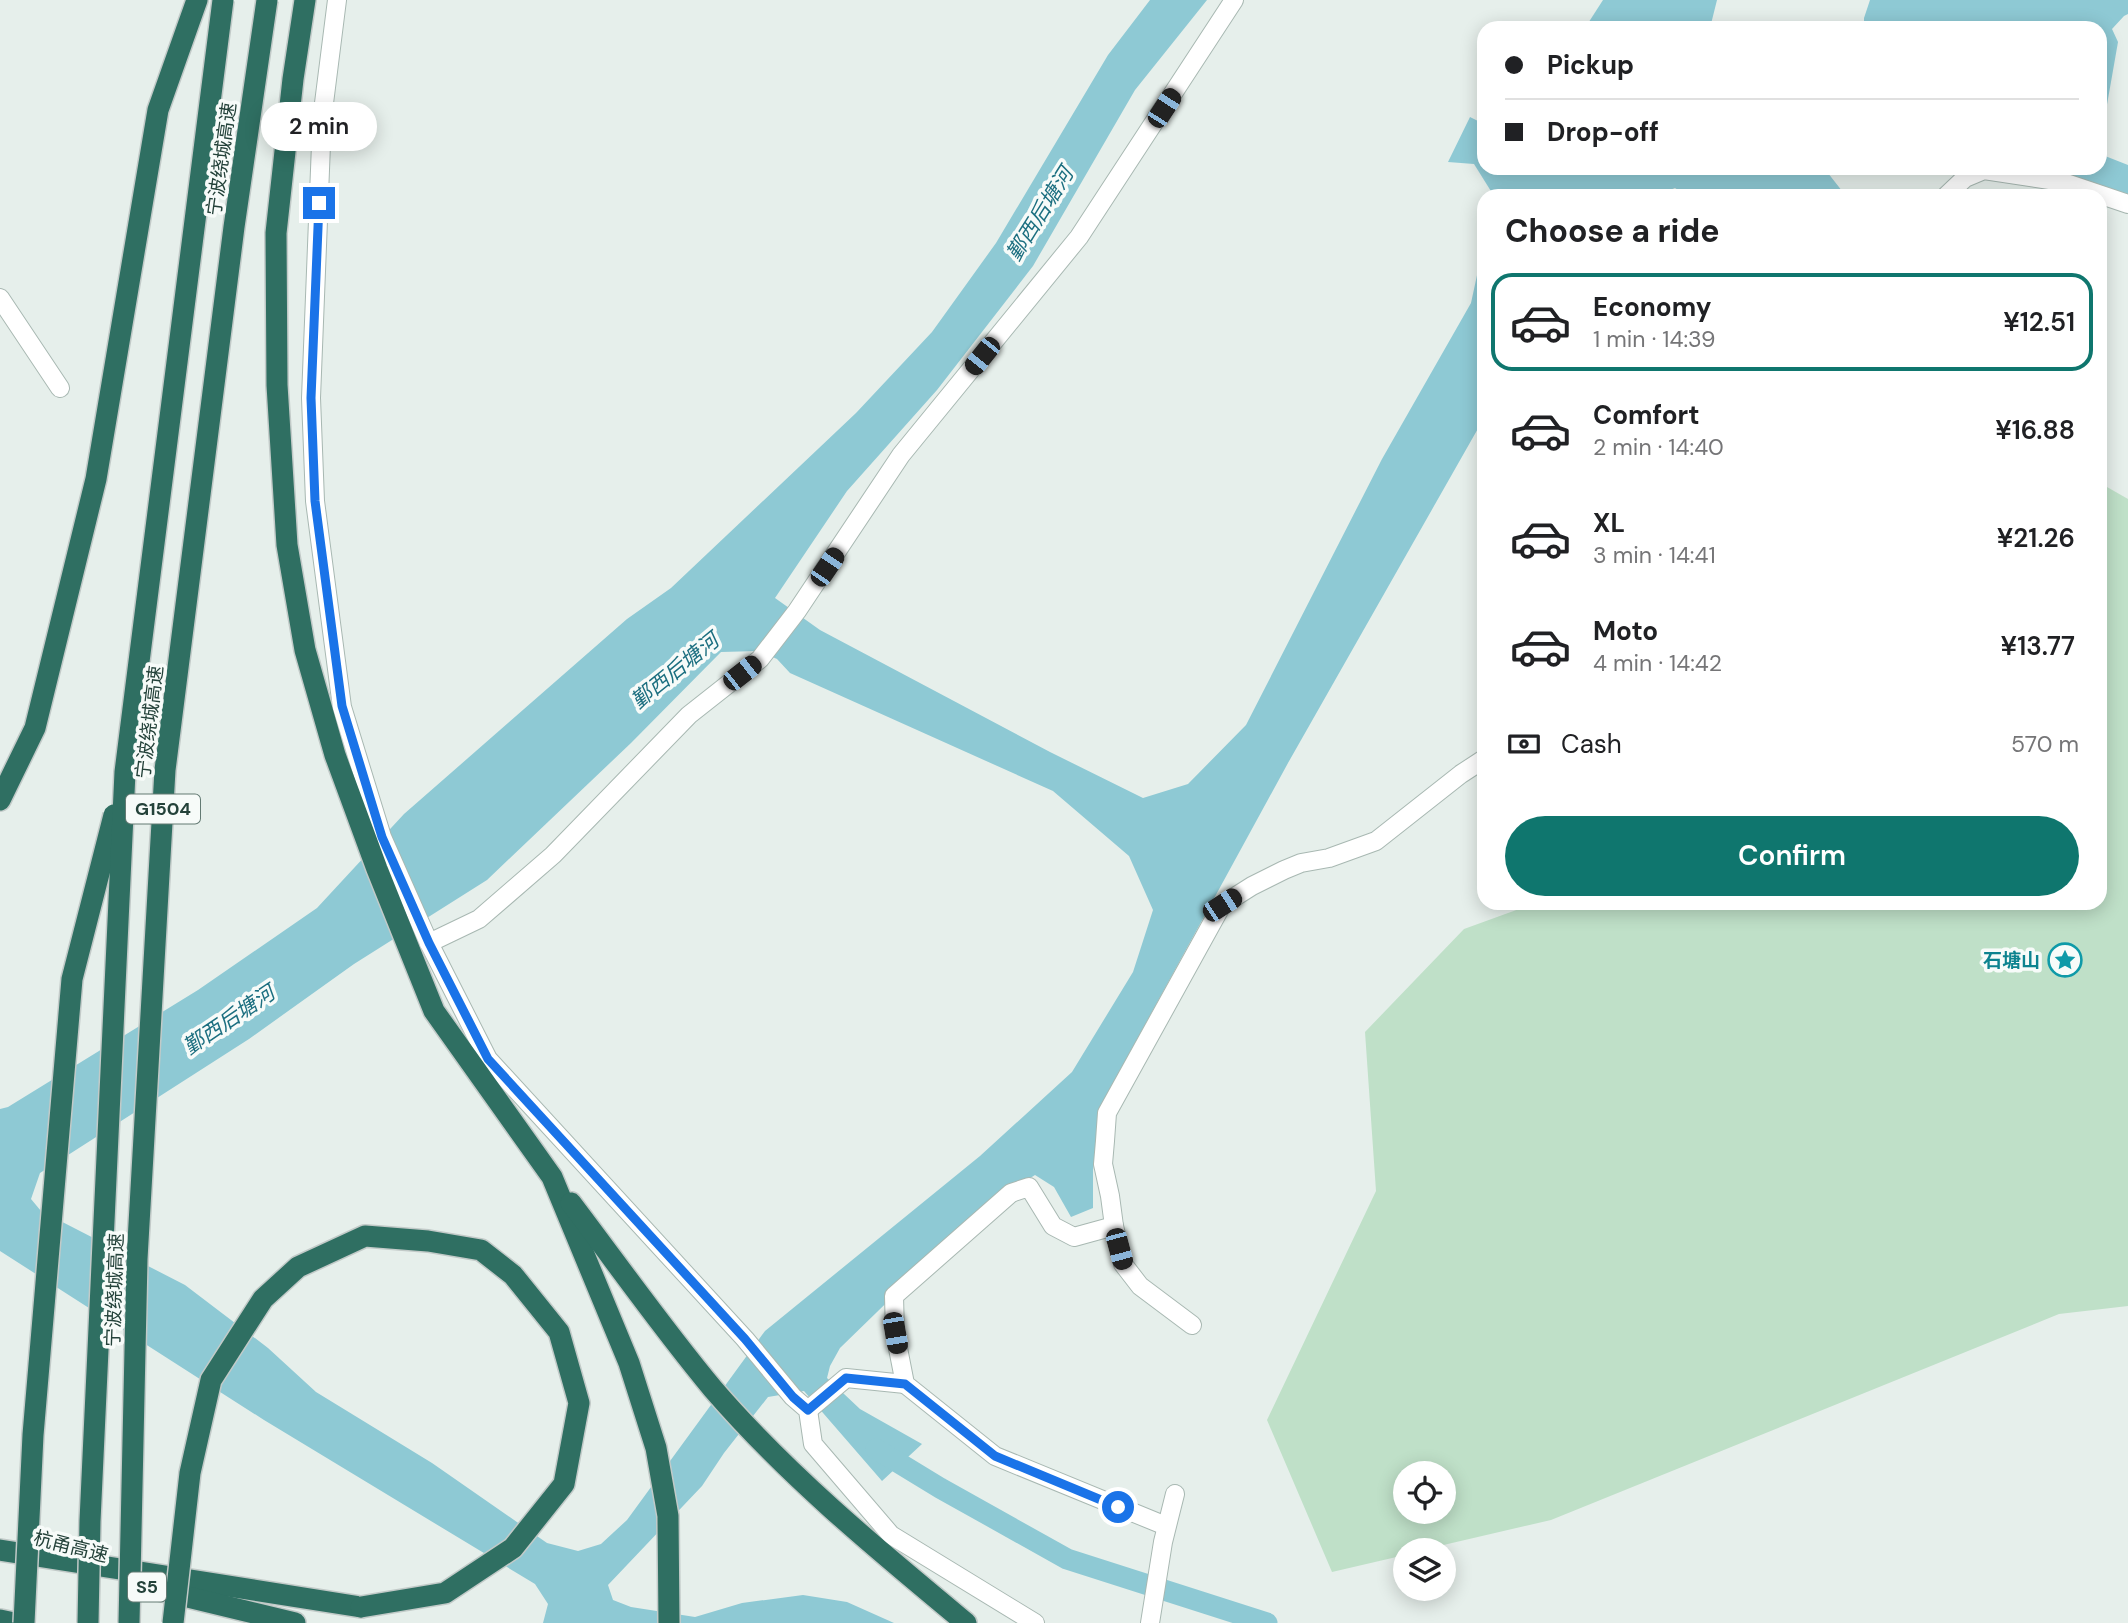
<!DOCTYPE html>
<meta charset="utf-8">
<style>
:root{--surface:#fff;--page:#f2f2f2;--text:#202124;--muted:#757577;--line:#e0e0e0;--accent:#0f766e}
body{margin:0;font-family:"DM Sans","Noto Sans SC",sans-serif;background:var(--page);color:var(--text);height:100vh;display:flex;flex-direction:column;font-size:26px;white-space:nowrap}
*{box-sizing:border-box;margin:0}
p{font-size:23px;color:var(--muted)}
.icon{flex:none;width:38px;height:38px;fill:none;stroke:currentColor;stroke-width:2;stroke-linecap:round;stroke-linejoin:round}
.map{position:relative;flex:1;overflow:hidden}
.side{position:absolute;left:1477px;top:189px;width:630px;height:721px;display:flex;flex-direction:column;background:var(--surface);border-radius:21px;box-shadow:0 4px 18px #0003}
.side>*{flex:none}
.banner{position:absolute;left:1477px;top:21px;width:630px;height:154px;border-radius:21px;box-shadow:0 4px 18px #0003;display:grid;align-content:center;height:154px;padding:0 28px;background:var(--surface)}
.tools{position:absolute;left:1393px;top:1461px;display:grid;gap:14px}
.tools a{display:grid;place-items:center;width:63px;height:63px;border-radius:50%;background:var(--surface);box-shadow:0 4px 18px #0003;font-size:35px}
.end{position:absolute;width:32px;height:32px;margin:-16px;border:9px solid #1a73e8;background:#fff;box-shadow:0 0 0 4px #fff}
.from{border-radius:50%}
.bubble{position:absolute;height:49px;border-radius:24px;background:var(--surface);box-shadow:0 4px 18px #0003;font-size:23px;font-weight:600;line-height:49px;text-align:center}
.car{position:absolute;width:21px;height:42px;margin:-21px -10px;border-radius:9px;box-shadow:0 0 5px 2px #0007;background:linear-gradient(#222 24%,#8ab4d8 0 40%,#222 0 76%,#8ab4d8 0 86%,#222 0)}
.banner b{display:flex;align-items:center;gap:24px;height:66px;font-size:26px}
.banner b+b{border-top:2px solid var(--line)}
.banner i{width:18px;height:18px;background:var(--text)}
ul{padding:0;list-style:none}
li{display:flex;align-items:center;gap:21px;height:98px;margin:0 14px 10px;padding:0 14px;border:4px solid transparent;border-radius:21px}
li div{flex:1}
li b{display:block;font-size:26px}
li em{font-style:normal;font-weight:600}
li.on{border-color:var(--accent)}
li>.icon{width:63px;height:63px;stroke-width:1.5}
h2{padding:0 28px;font-size:32px;line-height:84px}
.pay{display:flex;align-items:center;gap:18px;height:77px;padding:0 28px;font-size:26px}
.pay p{margin-inline-start:auto}
.cta{display:flex;gap:14px;margin-top:auto;padding:14px 28px}
.cta a{flex:1;height:80px;border-radius:42px;background:var(--accent);color:#fff;font-size:28px;font-weight:600;line-height:80px;text-align:center}
.map>svg:first-child{display:block}
.green{fill:#bfe0c8;fill-rule:evenodd}
.water{fill:#8ec9d4;fill-rule:evenodd}
.lines{fill:none;stroke-linecap:round;stroke-linejoin:round}
.canal{stroke:#8ec9d4;stroke-width:21}
.minor-casing{stroke:#a8b8b2;stroke-width:20}
.motorway-casing{stroke:#c2cac8;stroke-width:24}
.minor{stroke:#fff;stroke-width:18}
.motorway{stroke:#2f6f62;stroke-width:21}
.motorway-bridge-casing{stroke:#c2cac8;stroke-width:24;stroke-linecap:butt}
.motorway-bridge{stroke:#2f6f62;stroke-width:21}
.route{stroke:#1a73e8;stroke-width:9}
.labels{text-anchor:middle;stroke-width:7;stroke-linejoin:round;paint-order:stroke}
.shield{fill:#f7fbf9;stroke:#637a73;stroke-width:2}
.shield-label{font-size:18px;font-weight:bold;fill:#24423a}
.street-label{font-size:19px;fill:#24423a;stroke:#f7fbf9}
.culture-label{font-size:19px;font-weight:bold;fill:#0d838f;stroke:#f7fbf9;text-anchor:end}
.water-label{font-size:21px;font-style:italic;fill:#1c6f80;stroke:#f7fbf9}
</style>
<div class="map">
<svg width="2128" height="1623" viewBox="0 0 2128 1623">
<rect width="100%" height="100%" fill="#e6efeb"/>
<path class="green" d="M2100,483l28,16v807l-69,8 -508,206 -129,30h-17v5l-73,17 -65,-152 109,-229 -11,-159 99,-103 72,-26h564zM1405,1474h39v38h-39z"/>
<g class="water">
<path d="M1150,0h57l-72,90 -102,176 -96,124 -90,101 -72,107 45,32 230,122 93,46 45,-14 58,-59 136,-266 89,-156 13,-60v175l-196,345 -159,291 -29,64 -7,52v38l-22,9 -17,-30 -19,-12 -48,30 -147,143 -10,18 -3,12 33,31 62,35 -40,37 -78,-90 -36,6 -44,56 -22,33 -94,99 5,15 18,7 64,10 47,-14 61,-8 44,7 47,21h-351l5,-19 -13,-20 -271,-164 -264,-169v-142l8,-2 190,-117 119,-82 87,-94 223,-195 44,-31 185,-175 76,-81 64,-89 112,-188zM759,651l18,8 13,14 263,118 76,65 24,54 -20,62 -61,100 -92,84 -215,175 -138,189 -26,24 -23,7 -31,-8 -115,-80 -116,-71 -48,-44 -83,-63 -144,-74 -10,-12 9,-26 209,-134 105,-75 133,-84 144,-137 90,-91z"/>
<path d="M1603,0h114l-7,28h-125z"/>
<path d="M1870,0h258v14l-4,2 -12,13 6,13 -13,74 -5,1v-89h-236v-10z"/>
<path d="M1470,117l14,7v44h340l22,28h-159l-12,-8 -20,8h-161l-20,-32 -26,-2z"/>
<path d="M2100,154l28,11v31l-87,-28h59z"/>
</g>
<g class="lines">
<path class="canal" d="M876,1449l64,39 127,71 200,64"/>
<defs>
<g id="minor">
<path d="M337,0l-15,119 -11,279 4,103 27,206 40,130 47,106 59,116 257,280 48,58 15,13 5,34 78,91 144,88"/>
<path d="M1946,196l19,-18 19,-8 79,12 65,22"/>
<path d="M0,298l60,90"/>
<path d="M429,943l50,-24 74,-64 136,-140 71,-56 37,-48 104,-156 178,-218 155,-237"/>
<path d="M1114,1226l-40,11 -21,-11 -24,-39 -18,6 -117,103 1,37 10,51 90,72 171,70"/>
<path d="M1192,1325l-52,-39 -17,-22 -9,-38 -4,-30 -7,-32 2,-23 2,-28 115,-208 30,-19 32,-16 17,-7 28,-5 47,-17 85,-67 23,-15"/>
<path d="M808,1410l38,-32 59,6"/>
<path d="M1150,1623l13,-81 12,-48"/>
</g>
<g id="motorway">
<path d="M305,0l-12,79 -17,154 1,152 10,160 18,105 30,105 42,114 57,142 118,166 77,186 27,85 12,68 1,107"/>
<path d="M0,800l35,-72 61,-249 62,-369 39,-110"/>
<path d="M571,1203c47,62 92,126 142,186 75,87 165,161 253,234"/>
<path d="M0,1550l361,57"/>
<path d="M130,1583l165,40"/>
<path d="M0,1620l14,3"/>
</g>
</defs>
<use href="#minor" class="minor-casing"/>
<use href="#motorway" class="motorway-casing"/>
<use href="#minor" class="minor"/>
<use href="#motorway" class="motorway"/>
<defs>
<g id="motorway-bridge">
<path d="M24,1623l9,-188 39,-456 42,-164"/>
<path d="M88,1623l2,-102 35,-749 98,-772"/>
<path d="M129,1623l8,-364 28,-489 69,-543 33,-227"/>
<path d="M173,1623l17,-150 21,-93 52,-81 35,-32 67,-31 63,5 53,9 32,25 46,57 20,71 -15,81 -51,64 -68,45 -84,14"/>
</g>
</defs>
<use href="#motorway-bridge" class="motorway-bridge-casing"/>
<use href="#motorway-bridge" class="motorway-bridge"/>
</g>
<g class="lines">
<path class="route" d="M319,203l-8,195 4,103 27,205 40,131 47,106 59,116 257,280 48,58 15,13 38,-32 59,6 90,72 123,51"/>
</g>
<defs>
<symbol id="sight-ring" viewBox="-11 -11 22 22"><circle r="9.5" fill="#f7fbf9" stroke="#0f9aa8" stroke-width="1.5"/><path d="M0-6L1.8-2.2L6-1.7L2.9 1.2L3.7 5.4L0 3.3L-3.7 5.4L-2.9 1.2L-6-1.7L-1.8-2.2Z" fill="#0f9aa8"/></symbol>
</defs>
<g fill-rule="evenodd">
<use href="#sight-ring" x="2046" y="941" width="38" height="38"/>
</g>
<g class="labels">
<g class="shield">
<rect x="126" y="794.5" width="74" height="29" rx="5"/>
<rect x="128" y="1572.5" width="38" height="29" rx="5"/>
</g>
<g class="shield-label">
<text x="163" y="815">G1504</text>
<text x="147" y="1593">S5</text>
</g>
<g class="street-label">
<text transform="translate(221 159) rotate(-82)" y="7">宁波绕城高速</text>
<text transform="translate(149 722) rotate(-83)" y="7">宁波绕城高速</text>
<text transform="translate(114 1290) rotate(-88)" y="7">宁波绕城高速</text>
<text transform="translate(71 1546) rotate(14)" y="7">杭甬高速</text>
</g>
<g class="culture-label">
<text x="2040" y="967">石塘山</text>
</g>
<g class="water-label">
<text transform="translate(1040 214) rotate(-58)" y="7">鄞西后塘河</text>
<text transform="translate(675 671) rotate(-39)" y="7">鄞西后塘河</text>
<text transform="translate(229 1020) rotate(-34)" y="7">鄞西后塘河</text>
</g>
</g>
</svg>
<div class="tools">
<a><svg class="icon" aria-label="locate" viewBox="0 0 24 24"><circle cx="12" cy="12" r="6"/><path d="M12 2v4M12 18v4M2 12h4M18 12h4"/></svg></a>
<a><svg class="icon" aria-label="layers" viewBox="0 0 24 24"><path d="M12 4l9 5-9 5-9-5zM3 14l9 5 9-5"/></svg></a>
</div>
<i class="end from" style="left:1118px;top:1507px"></i>
<i class="end" style="left:319px;top:203px"></i>
<div class="bubble" style="left:261px;top:102px;width:116px">2 min</div>
<i class="car" style="left:1164px;top:108px;rotate:33deg"></i>
<i class="car" style="left:982px;top:356px;rotate:219deg"></i>
<i class="car" style="left:827px;top:567px;rotate:34deg"></i>
<i class="car" style="left:742px;top:673px;rotate:52deg"></i>
<i class="car" style="left:1222px;top:905px;rotate:57deg"></i>
<i class="car" style="left:1119px;top:1249px;rotate:165deg"></i>
<i class="car" style="left:895px;top:1333px;rotate:170deg"></i>
<div class="banner">
<b><i class="from"></i>Pickup</b>
<b><i></i>Drop-off</b>
</div>
<section class="side">
<h2>Choose a ride</h2>
<ul>
<li class="on"><svg class="icon" aria-label="car" viewBox="0 0 24 24"><path d="M5 17H2v-5l4-1 3-4h7l3 4 3 1v5h-3M9 17h6M6 11h13"/><circle cx="7" cy="17" r="2"/><circle cx="17" cy="17" r="2"/></svg><div><b>Economy</b><p>1 min · 14:39</p></div><em>¥12.51</em></li>
<li><svg class="icon" aria-label="car" viewBox="0 0 24 24"><path d="M5 17H2v-5l4-1 3-4h7l3 4 3 1v5h-3M9 17h6M6 11h13"/><circle cx="7" cy="17" r="2"/><circle cx="17" cy="17" r="2"/></svg><div><b>Comfort</b><p>2 min · 14:40</p></div><em>¥16.88</em></li>
<li><svg class="icon" aria-label="car" viewBox="0 0 24 24"><path d="M5 17H2v-5l4-1 3-4h7l3 4 3 1v5h-3M9 17h6M6 11h13"/><circle cx="7" cy="17" r="2"/><circle cx="17" cy="17" r="2"/></svg><div><b>XL</b><p>3 min · 14:41</p></div><em>¥21.26</em></li>
<li><svg class="icon" aria-label="car" viewBox="0 0 24 24"><path d="M5 17H2v-5l4-1 3-4h7l3 4 3 1v5h-3M9 17h6M6 11h13"/><circle cx="7" cy="17" r="2"/><circle cx="17" cy="17" r="2"/></svg><div><b>Moto</b><p>4 min · 14:42</p></div><em>¥13.77</em></li>
</ul>
<div class="pay"><svg class="icon" aria-label="cash" viewBox="0 0 24 24"><path d="M3 7h18v10H3z"/><circle cx="12" cy="12" r="2"/></svg>Cash<p>570 m</p></div>
<div class="cta"><a>Confirm</a></div>
</section>
</div>
